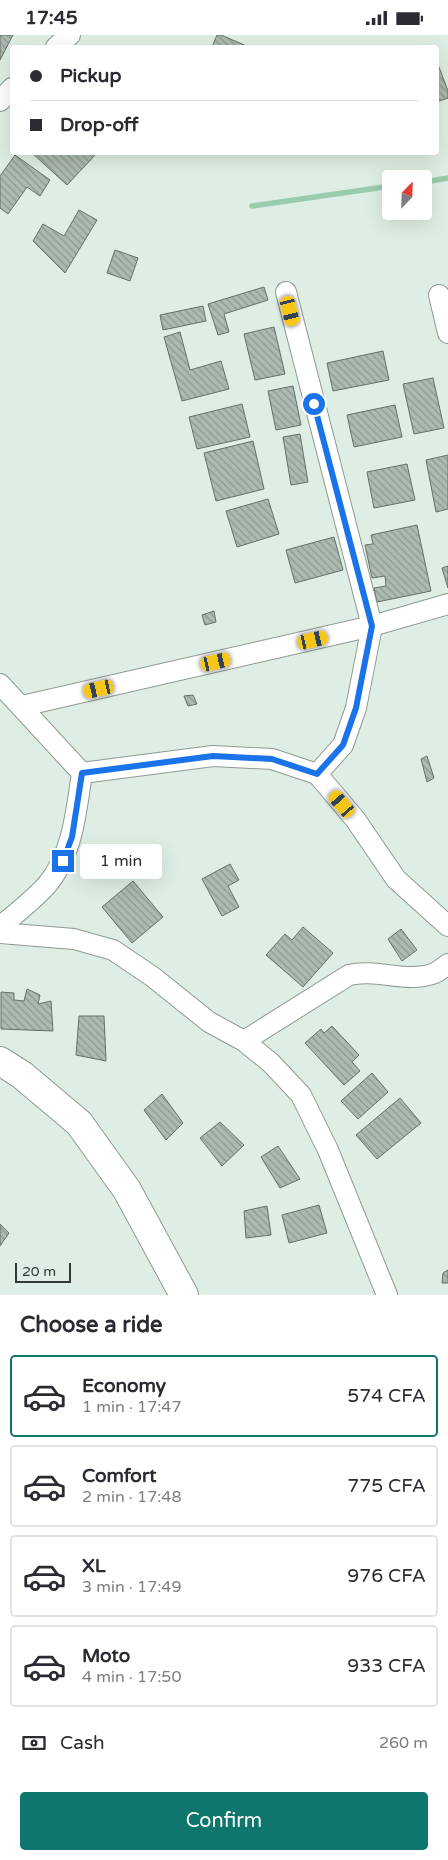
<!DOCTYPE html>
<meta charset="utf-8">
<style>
:root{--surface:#fff;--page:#f2f2f3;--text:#2b2b33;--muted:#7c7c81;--line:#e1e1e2;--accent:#0f766e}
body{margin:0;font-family:"Varela Round",sans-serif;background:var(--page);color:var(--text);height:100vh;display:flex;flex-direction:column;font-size:19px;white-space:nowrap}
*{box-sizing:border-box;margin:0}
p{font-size:16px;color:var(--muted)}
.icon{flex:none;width:28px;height:28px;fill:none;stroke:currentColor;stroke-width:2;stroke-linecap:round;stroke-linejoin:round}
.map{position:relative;height:1260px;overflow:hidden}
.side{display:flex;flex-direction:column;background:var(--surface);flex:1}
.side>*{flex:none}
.hud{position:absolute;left:10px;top:10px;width:429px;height:110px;border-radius:5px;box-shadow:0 5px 20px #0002;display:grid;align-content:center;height:110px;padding:0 20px;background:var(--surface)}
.needle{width:32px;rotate:23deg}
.controls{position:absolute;left:382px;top:135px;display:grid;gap:10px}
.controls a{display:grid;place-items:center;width:50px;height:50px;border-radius:5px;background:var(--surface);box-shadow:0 5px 20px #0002;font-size:25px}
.scale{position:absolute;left:15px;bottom:12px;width:56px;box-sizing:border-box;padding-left:5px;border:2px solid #343936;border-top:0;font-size:14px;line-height:18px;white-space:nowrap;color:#343936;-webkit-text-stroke:4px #dfeee4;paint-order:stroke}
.end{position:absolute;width:22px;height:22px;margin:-11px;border:6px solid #1a73e8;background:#fff;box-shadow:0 0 0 2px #fff}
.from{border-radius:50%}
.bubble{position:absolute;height:35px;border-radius:5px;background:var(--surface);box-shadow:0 5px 20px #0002;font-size:16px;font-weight:600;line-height:35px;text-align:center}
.car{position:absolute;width:15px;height:30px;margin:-15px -8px;border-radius:6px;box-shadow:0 0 4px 1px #0007;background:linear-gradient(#f5c518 24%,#345 0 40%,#f5c518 0 76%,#345 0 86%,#f5c518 0)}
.hud b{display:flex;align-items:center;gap:18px;height:48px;font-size:19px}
.hud b+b{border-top:1px solid var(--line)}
.hud i{width:12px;height:12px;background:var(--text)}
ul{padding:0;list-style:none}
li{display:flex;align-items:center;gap:15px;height:82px;margin:0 10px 8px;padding:0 10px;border:2px solid var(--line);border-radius:5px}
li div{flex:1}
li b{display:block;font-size:19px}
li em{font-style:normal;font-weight:600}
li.on{border-color:var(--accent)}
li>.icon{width:45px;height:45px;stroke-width:1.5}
h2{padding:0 20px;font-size:22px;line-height:60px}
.pay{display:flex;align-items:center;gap:12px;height:55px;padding:0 20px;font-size:19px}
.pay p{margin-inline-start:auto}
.button{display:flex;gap:10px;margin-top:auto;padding:10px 20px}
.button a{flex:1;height:58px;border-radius:5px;background:var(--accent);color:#fff;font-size:20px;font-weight:600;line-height:58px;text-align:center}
.status{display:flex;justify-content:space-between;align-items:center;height:35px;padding:0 25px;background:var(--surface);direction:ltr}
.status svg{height:14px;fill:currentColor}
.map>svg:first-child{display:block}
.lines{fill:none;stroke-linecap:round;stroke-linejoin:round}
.stream{stroke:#99ccac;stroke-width:5.5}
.building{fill:url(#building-back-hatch);stroke:#647168}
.minor-casing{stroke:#8d9a91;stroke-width:22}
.trunk-casing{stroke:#8d9a91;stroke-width:30}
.minor{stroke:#fff;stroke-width:20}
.trunk{stroke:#fff;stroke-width:28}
.route{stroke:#1a73e8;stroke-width:6}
</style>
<div class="status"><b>17:45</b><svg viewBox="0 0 49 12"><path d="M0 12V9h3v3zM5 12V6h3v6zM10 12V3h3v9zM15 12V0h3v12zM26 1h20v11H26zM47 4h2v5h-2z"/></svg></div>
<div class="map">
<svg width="448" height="1260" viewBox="0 0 448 1260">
<defs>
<pattern id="building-back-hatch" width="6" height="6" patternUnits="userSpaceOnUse" patternTransform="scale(1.25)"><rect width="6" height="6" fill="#acbab1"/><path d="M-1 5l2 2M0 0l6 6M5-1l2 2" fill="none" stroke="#8d9891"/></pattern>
</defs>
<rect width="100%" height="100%" fill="#dfeee4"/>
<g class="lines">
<g class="stream">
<path d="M424,147l24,-4"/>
<path d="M252,171l139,-20"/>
</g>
</g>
<g class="building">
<path d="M0,0h13l-13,25z"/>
<path d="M217,0h4l28,12h-37z"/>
<path d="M439,32l9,24v7l-12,4v-34z"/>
<path d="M32,118h65l-30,32z"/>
<path d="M15,120l35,25 -10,16 -13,-9 -19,27 -8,-6v-32z"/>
<path d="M79,175l18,10 -32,53 -32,-32 10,-17 21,12z"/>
<path d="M115,215l23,8 -8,23 -23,-8z"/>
<path d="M264,252l4,13 -44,14 5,18 -11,3 -10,-31z"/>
<path d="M203,271l3,15 -43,9 -3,-15z"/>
<path d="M274,292l11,47 -30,6 -11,-46z"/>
<path d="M180,297l10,38 31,-9 8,28 -47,12 -18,-64z"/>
<path d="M383,316l6,29 -56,11 -6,-28z"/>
<path d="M433,343l11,50 -30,6 -11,-50z"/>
<path d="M293,351l8,39 -25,5 -8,-39z"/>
<path d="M242,369l8,33 -53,12 -8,-32z"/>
<path d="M395,370l7,32 -48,10 -7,-32z"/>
<path d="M300,399l8,48 -17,3 -8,-48z"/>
<path d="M253,406l11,48 -48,12 -12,-48z"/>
<path d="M448,420v54l-12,3 -10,-52z"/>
<path d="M407,429l8,36 -41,8 -7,-36z"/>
<path d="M268,464l11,35 -42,13 -11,-36z"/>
<path d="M417,490l14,66 -54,11 -3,-14 12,-2 -1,-10 -13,2 -7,-33 8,-1 -2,-9z"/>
<path d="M334,502l9,33 -48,13 -9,-33z"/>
<path d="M448,531v22l-6,-20z"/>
<path d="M214,576l2,11 -11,3 -3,-10z"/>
<path d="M193,660l4,9 -9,2 -4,-10z"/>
<path d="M427,721l7,22 -7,4 -6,-23z"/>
<path d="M230,829l9,16 -11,6 11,21 -17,9 -20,-37z"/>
<path d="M133,846l30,36 -31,26 -30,-36z"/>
<path d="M303,892l30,26 -30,34 -37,-32 19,-21 7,6z"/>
<path d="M401,894l16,21 -15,11 -14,-22z"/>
<path d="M27,954l13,6 -2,9 13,-3 2,30 -52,-2v-37l13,1v7l10,1z"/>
<path d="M79,981h25l2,45 -30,-6z"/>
<path d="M332,991l27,29 -7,7 8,9 -16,14 -39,-42 16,-14 3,4z"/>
<path d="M372,1038l16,19 -30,27 -17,-18z"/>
<path d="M162,1059l21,29 -17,17 -22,-30z"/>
<path d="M400,1063l21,25 -44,36 -21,-24z"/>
<path d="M220,1087l24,23 -22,21 -22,-28z"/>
<path d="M278,1111l22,33 -20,9 -19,-31z"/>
<path d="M319,1170l8,28 -38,10 -7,-28z"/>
<path d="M267,1171l4,29 -25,3 -2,-27z"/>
<path d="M0,1189l9,9 -9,13z"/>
<path d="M448,1235v13h-6l1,-10z"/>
</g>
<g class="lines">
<defs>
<g id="minor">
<path d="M56,12l14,-12"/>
<path d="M0,66l12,-13"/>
<path d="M286,257l86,334 -16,82 -13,37 -26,29"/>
<path d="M439,260l9,38"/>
<path d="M0,649l82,89c-6,39 -9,82 -36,113 -14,15 -31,28 -46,41"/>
<path d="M22,671l350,-80 76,-22"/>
<path d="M82,738l131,-17 59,3 45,15 38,45 41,60 52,47"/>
<path d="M0,898l74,6 39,11 40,27 56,45 35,19 105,-66c28,-7 58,9 86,-2 4,-2 9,-6 13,-9"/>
<path d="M244,1006l27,22 30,32 27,55 59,145"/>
</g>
<path id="trunk" d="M0,1026l22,14 57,48 48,67 57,105"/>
</defs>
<use href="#minor" class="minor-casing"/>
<use href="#trunk" class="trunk-casing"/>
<use href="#minor" class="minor"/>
<use href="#trunk" class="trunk"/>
</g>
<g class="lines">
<path class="route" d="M63,826l9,-24 10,-64 131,-17 59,3 45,15 26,-29 13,-37 16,-82 -58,-222"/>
</g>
</svg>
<div class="controls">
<a><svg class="needle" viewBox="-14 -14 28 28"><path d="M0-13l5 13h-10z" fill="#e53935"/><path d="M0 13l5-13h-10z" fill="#7c7c81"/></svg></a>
</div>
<div class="scale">20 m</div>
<i class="end from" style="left:314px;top:369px"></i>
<i class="end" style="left:63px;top:826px"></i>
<div class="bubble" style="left:80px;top:809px;width:82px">1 min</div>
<i class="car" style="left:290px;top:276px;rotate:166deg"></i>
<i class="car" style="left:313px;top:605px;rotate:77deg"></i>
<i class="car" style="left:216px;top:627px;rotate:77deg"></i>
<i class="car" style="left:99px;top:654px;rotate:257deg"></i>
<i class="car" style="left:342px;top:769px;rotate:319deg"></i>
<div class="hud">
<b><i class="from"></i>Pickup</b>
<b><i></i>Drop-off</b>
</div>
</div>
<section class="side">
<h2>Choose a ride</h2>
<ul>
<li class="on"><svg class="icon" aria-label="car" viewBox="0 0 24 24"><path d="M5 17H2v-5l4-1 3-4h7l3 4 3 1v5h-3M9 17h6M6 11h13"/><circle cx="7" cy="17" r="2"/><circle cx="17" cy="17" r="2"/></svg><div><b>Economy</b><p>1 min · 17:47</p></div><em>574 CFA</em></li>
<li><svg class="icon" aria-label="car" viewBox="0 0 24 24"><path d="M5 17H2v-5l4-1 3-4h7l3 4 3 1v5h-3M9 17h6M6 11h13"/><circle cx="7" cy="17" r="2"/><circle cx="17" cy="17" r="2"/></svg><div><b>Comfort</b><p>2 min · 17:48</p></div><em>775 CFA</em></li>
<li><svg class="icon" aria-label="car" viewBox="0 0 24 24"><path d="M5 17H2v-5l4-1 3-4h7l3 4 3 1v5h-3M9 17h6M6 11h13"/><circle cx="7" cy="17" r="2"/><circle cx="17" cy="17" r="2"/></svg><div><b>XL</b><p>3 min · 17:49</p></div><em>976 CFA</em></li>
<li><svg class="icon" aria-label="car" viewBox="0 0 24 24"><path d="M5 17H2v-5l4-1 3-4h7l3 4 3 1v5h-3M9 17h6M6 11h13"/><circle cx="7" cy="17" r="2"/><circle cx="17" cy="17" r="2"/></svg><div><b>Moto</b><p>4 min · 17:50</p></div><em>933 CFA</em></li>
</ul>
<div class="pay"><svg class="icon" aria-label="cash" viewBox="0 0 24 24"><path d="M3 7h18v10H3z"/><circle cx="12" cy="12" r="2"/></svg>Cash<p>260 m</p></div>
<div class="button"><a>Confirm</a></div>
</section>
